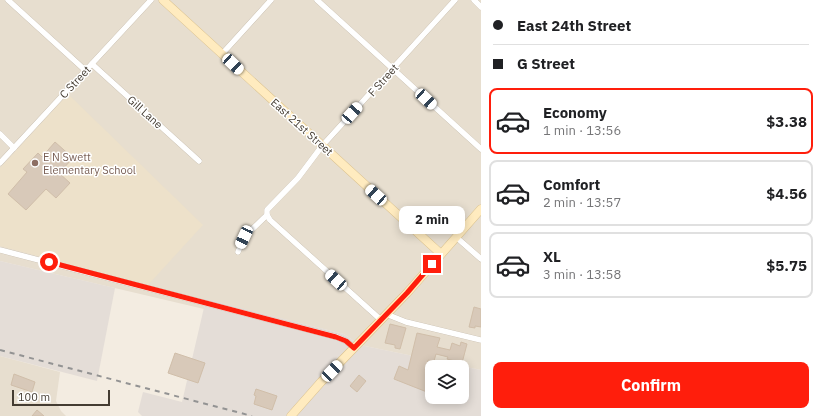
<!DOCTYPE html>
<meta charset="utf-8">
<style>
:root{--surface:#fff;--page:#f2f2f2;--text:#202124;--muted:#757577;--line:#e0e0e0;--accent:#ff1e0c}
body{margin:0;font-family:"IBM Plex Sans",sans-serif;background:var(--page);color:var(--text);height:100vh;display:flex;flex-direction:column;font-size:15px;white-space:nowrap}
*{box-sizing:border-box;margin:0}
p{font-size:13px;color:var(--muted)}
.icon{flex:none;width:22px;height:22px;fill:none;stroke:currentColor;stroke-width:2;stroke-linecap:round;stroke-linejoin:round}
.map{position:relative;flex:1;overflow:hidden}
.sheet{display:flex;flex-direction:column;background:var(--surface);width:340px}
.sheet>*{flex:none}
.banner{display:grid;align-content:center;height:88px;padding:0 12px;background:var(--surface)}
.tools{position:absolute;left:425px;top:360px;display:grid;gap:8px}
.tools a{display:grid;place-items:center;width:44px;height:44px;border-radius:8px;background:var(--surface);box-shadow:0 2px 10px #0003;font-size:20px}
.scale{position:absolute;left:12px;bottom:10px;width:98px;box-sizing:border-box;padding-left:4px;border:2px solid #443c32;border-top:0;font-size:11px;line-height:14px;white-space:nowrap;color:#443c32;-webkit-text-stroke:3px #fff;paint-order:stroke}
.end{position:absolute;width:18px;height:18px;margin:-9px;border:5px solid #ff1e0c;background:#fff;box-shadow:0 0 0 2px #fff}
.from{border-radius:50%}
.bubble{position:absolute;height:28px;border-radius:8px;background:var(--surface);box-shadow:0 2px 10px #0003;font-size:13px;font-weight:700;line-height:28px;text-align:center}
.car{position:absolute;width:12px;height:24px;margin:-12px -6px;border-radius:5px;box-shadow:0 0 3px 1px #0007;background:linear-gradient(#fff 24%,#345 0 40%,#fff 0 76%,#345 0 86%,#fff 0)}
.banner b{display:flex;align-items:center;gap:14px;height:38px;font-size:15px}
.banner b+b{border-top:1px solid var(--line)}
.banner i{width:10px;height:10px;background:var(--text)}
ul{padding:0;list-style:none}
li{display:flex;align-items:center;gap:12px;height:66px;margin:0 8px 6px;padding:0 4px;border:2px solid var(--line);border-radius:8px}
li div{flex:1}
li b{display:block;font-size:15px}
li em{font-style:normal;font-weight:700}
li.on{border-color:var(--accent)}
li>.icon{width:36px;height:36px;stroke-width:1.5}
.action{display:flex;gap:8px;margin-top:auto;padding:8px 12px}
.action a{flex:1;height:46px;border-radius:8px;background:var(--accent);color:#fff;font-size:16px;font-weight:700;line-height:46px;text-align:center}
main{display:flex;flex:1;min-height:0}
.map>svg:first-child{display:block}
.residential{fill:#e7decf}
.industrial{fill:#e4ddd7;fill-rule:evenodd}
.education{fill:#ede1ca}
.building{fill:#d8c9b9;stroke:#d0bea9}
.lines{fill:none;stroke-linecap:round;stroke-linejoin:round}
.street-casing{stroke:#c1b6a6;stroke-width:6}
.secondary-casing{stroke:#dac18e;stroke-width:9}
.street{stroke:#fff;stroke-width:5.5}
.secondary{stroke:#ffebbf;stroke-width:8}
.rail{stroke:#939393;stroke-width:2;stroke-dasharray:5 5;stroke-linecap:butt}
.route{stroke:#ff1e0c;stroke-width:5}
.education-dot{fill:#8d6e63;stroke:#fff;stroke-width:1.5}
.labels{text-anchor:middle;stroke-width:3;stroke-linejoin:round;paint-order:stroke}
.street-label{font-size:11px;fill:#443c32;stroke:#fff}
.education-label{font-size:11px;fill:#785e54;stroke:#fff;text-anchor:start}
</style>
<main>
<div class="map">
<svg width="481" height="416" viewBox="0 0 481 416">
<rect width="100%" height="100%" fill="#f3ece1"/>
<g class="residential">
<path d="M0,0h481v370l-121,-25 -16,-11 -138,-34 -2,9 -204,-48z"/>
<path d="M0,356l60,16 -4,29 5,10 5,5h-66z"/>
</g>
<g class="industrial">
<path d="M0,261l115,27 -18,93 -97,-25z"/>
<path d="M206,299l138,35 16,11 121,25v46h-339l-4,-4 5,-20 39,10zM432,367h30v30h-30z"/>
</g>
<path class="education" d="M68,94l135,131 -55,60 -148,-39v-78z"/>
<g class="building">
<path d="M55,142l18,16 -14,15 11,10 -14,15 -10,-9 -20,21 -18,-16 19,-22 -4,-3 15,-16 4,4z"/>
<path d="M474,307l7,2v18l-6,-1v2l-6,-1z"/>
<path d="M390,324l16,4 -6,21 -5,-1v-3l-10,-2z"/>
<path d="M417,333l23,5 -3,9 13,3 2,-7 8,3 1,-4 6,2 -5,19 -15,-4 1,-2 -12,-3 -2,7 -6,-1 -3,10 7,2v22l-38,-15 5,-13 9,4z"/>
<path d="M175,353l30,10 -7,20 -30,-10z"/>
<path d="M14,374l21,8 -3,10 -21,-7z"/>
<path d="M359,375l7,6 -9,11 -7,-6z"/>
<path d="M256,389l21,7 -5,14 -18,-6 2,-8 -2,-1z"/>
<path d="M37,410l7,6h-12z"/>
</g>
<g class="lines">
<defs>
<g id="street">
<path d="M8,0l78,71"/>
<path d="M317,0l164,149"/>
<path d="M474,0l7,7"/>
<path d="M222,54l49,-54"/>
<path d="M92,64l107,97"/>
<path d="M0,134l14,14"/>
<path d="M0,163l151,-163"/>
<path d="M267,215l3,5 111,100"/>
<path d="M456,237l25,22"/>
<path d="M0,250l337,87 9,4 8,7"/>
<path d="M238,252l6,-15 23,-22v-5l31,-32 24,-32 133,-146"/>
<path d="M386,314l20,8 75,18"/>
</g>
<g id="secondary">
<path d="M163,0l278,254"/>
<path d="M291,416l30,-34 86,-89 74,-84"/>
</g>
</defs>
<use href="#street" class="street-casing"/>
<use href="#secondary" class="secondary-casing"/>
<use href="#street" class="street"/>
<use href="#secondary" class="secondary"/>
<path class="rail" d="M0,350l252,66"/>
</g>
<g class="lines">
<path class="route" d="M49,262l287,75 10,4 8,7 53,-55 25,-29"/>
</g>
<circle class="education-dot" cx="35" cy="163" r="4"/>
<g class="labels">
<g class="street-label">
<text transform="translate(383 80) rotate(-48)" y="4">F Street</text>
<text transform="translate(75 82) rotate(-47)" y="4">C Street</text>
<text transform="translate(145 112) rotate(42)" y="4">Gill Lane</text>
<text transform="translate(302 127) rotate(42)" y="4">East 21st Street</text>
</g>
<g class="education-label">
<text x="43" y="161">E N Swett<tspan x="43" dy="13">Elementary School</tspan></text>
</g>
</g>
</svg>
<div class="tools">
<a><svg class="icon" aria-label="layers" viewBox="0 0 24 24"><path d="M12 4l9 5-9 5-9-5zM3 14l9 5 9-5"/></svg></a>
</div>
<div class="scale">100 m</div>
<i class="end from" style="left:49px;top:262px"></i>
<i class="end" style="left:432px;top:264px"></i>
<div class="bubble" style="left:399px;top:206px;width:66px">2 min</div>
<i class="car" style="left:233px;top:64px;rotate:133deg"></i>
<i class="car" style="left:426px;top:99px;rotate:133deg"></i>
<i class="car" style="left:352px;top:113px;rotate:42deg"></i>
<i class="car" style="left:376px;top:195px;rotate:312deg"></i>
<i class="car" style="left:244px;top:237px;rotate:205deg"></i>
<i class="car" style="left:336px;top:280px;rotate:312deg"></i>
<i class="car" style="left:332px;top:371px;rotate:44deg"></i>
</div>
<section class="sheet">
<div class="banner">
<b><i class="from"></i>East 24th Street</b>
<b><i></i>G Street</b>
</div>
<ul>
<li class="on"><svg class="icon" aria-label="car" viewBox="0 0 24 24"><path d="M5 17H2v-5l4-1 3-4h7l3 4 3 1v5h-3M9 17h6M6 11h13"/><circle cx="7" cy="17" r="2"/><circle cx="17" cy="17" r="2"/></svg><div><b>Economy</b><p>1 min · 13:56</p></div><em>$3.38</em></li>
<li><svg class="icon" aria-label="car" viewBox="0 0 24 24"><path d="M5 17H2v-5l4-1 3-4h7l3 4 3 1v5h-3M9 17h6M6 11h13"/><circle cx="7" cy="17" r="2"/><circle cx="17" cy="17" r="2"/></svg><div><b>Comfort</b><p>2 min · 13:57</p></div><em>$4.56</em></li>
<li><svg class="icon" aria-label="car" viewBox="0 0 24 24"><path d="M5 17H2v-5l4-1 3-4h7l3 4 3 1v5h-3M9 17h6M6 11h13"/><circle cx="7" cy="17" r="2"/><circle cx="17" cy="17" r="2"/></svg><div><b>XL</b><p>3 min · 13:58</p></div><em>$5.75</em></li>
</ul>
<div class="action"><a>Confirm</a></div>
</section>
</main>
